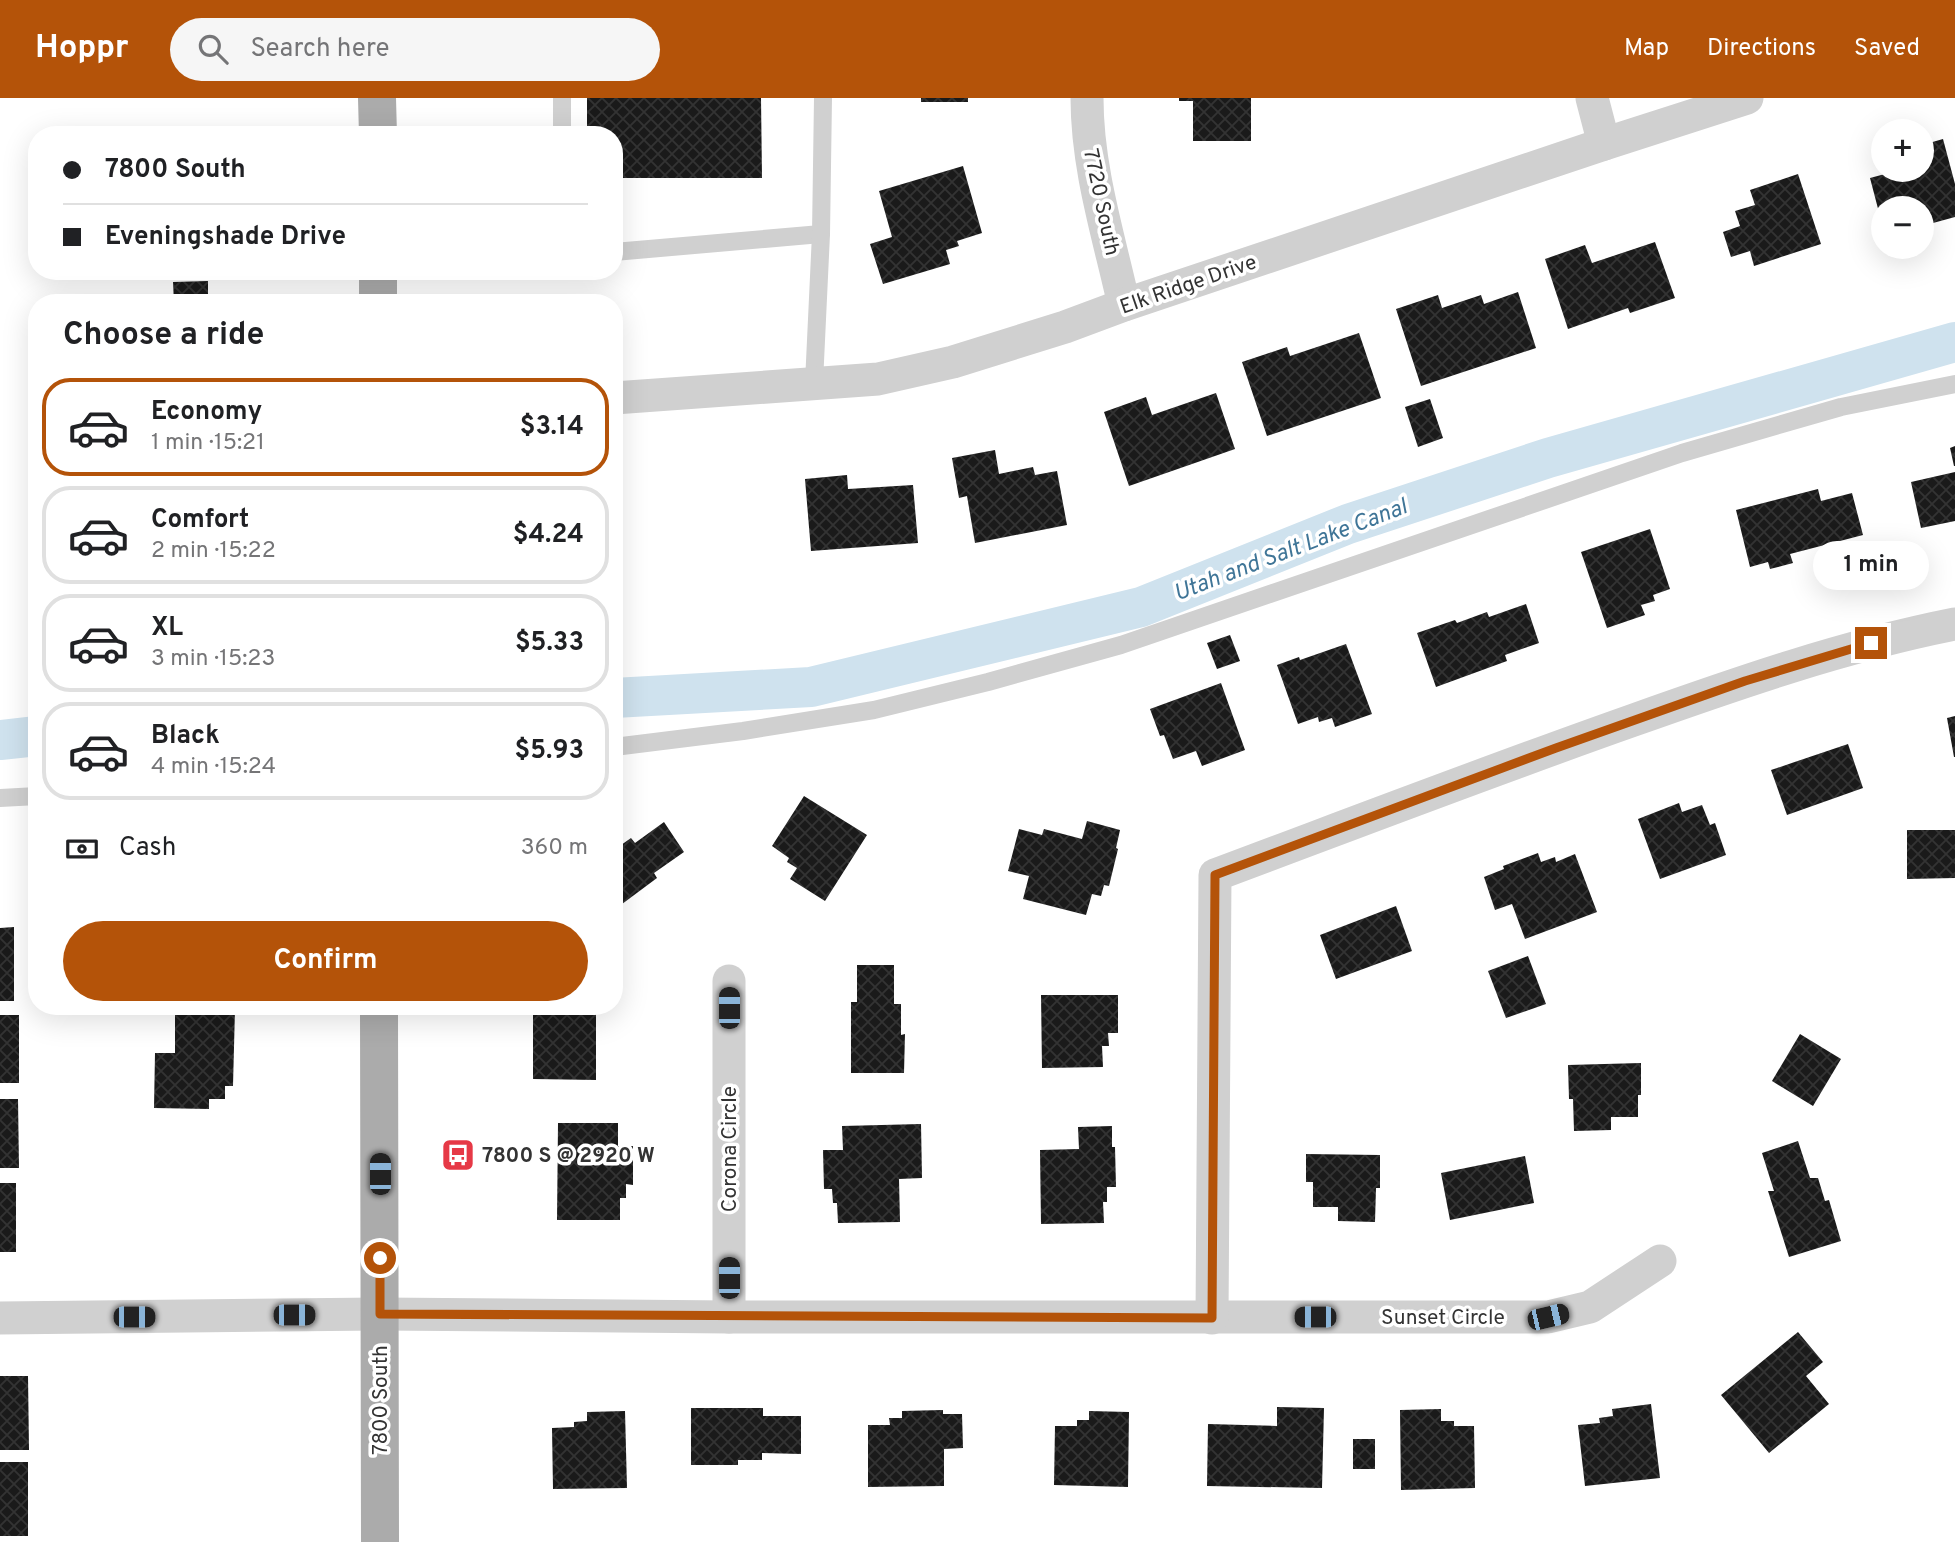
<!DOCTYPE html>
<meta charset="utf-8">
<style>
:root{--surface:#fff;--page:#f6f6f6;--text:#202124;--muted:#757577;--line:#e0e0e0;--accent:#b45309}
body{margin:0;font-family:Overpass,sans-serif;background:var(--page);color:var(--text);height:100vh;display:flex;flex-direction:column;font-size:26px;white-space:nowrap}
*{box-sizing:border-box;margin:0}
p{font-size:23px;color:var(--muted)}
.icon{flex:none;width:38px;height:38px;fill:none;stroke:currentColor;stroke-width:2;stroke-linecap:round;stroke-linejoin:round}
.map{position:relative;flex:1;overflow:hidden}
.side{position:absolute;left:28px;top:196px;width:595px;height:721px;display:flex;flex-direction:column;background:var(--surface);border-radius:28px;box-shadow:0 7px 28px #0002}
.side>*{flex:none}
.guide{position:absolute;left:28px;top:28px;width:595px;height:154px;border-radius:28px;box-shadow:0 7px 28px #0002;display:grid;align-content:center;height:154px;padding:0 35px;background:var(--surface)}
.controls{position:absolute;left:1871px;top:21px;display:grid;gap:14px}
.controls a{display:grid;place-items:center;width:63px;height:63px;border-radius:50%;background:var(--surface);box-shadow:0 7px 28px #0002;font-size:35px}
.end{position:absolute;width:32px;height:32px;margin:-16px;border:9px solid #b45309;background:#fff;box-shadow:0 0 0 4px #fff}
.from{border-radius:50%}
.bubble{position:absolute;height:49px;border-radius:24px;background:var(--surface);box-shadow:0 7px 28px #0002;font-size:23px;font-weight:700;line-height:49px;text-align:center}
.car{position:absolute;width:21px;height:42px;margin:-21px -10px;border-radius:9px;box-shadow:0 0 5px 2px #0007;background:linear-gradient(#222 24%,#8ab4d8 0 40%,#222 0 76%,#8ab4d8 0 86%,#222 0)}
.guide b{display:flex;align-items:center;gap:24px;height:66px;font-size:26px}
.guide b+b{border-top:2px solid var(--line)}
.guide i{width:18px;height:18px;background:var(--text)}
ul{padding:0;list-style:none}
li{display:flex;align-items:center;gap:21px;height:98px;margin:0 14px 10px;padding:0 21px;border:4px solid var(--line);border-radius:28px}
li div{flex:1}
li b{display:block;font-size:26px}
li em{font-style:normal;font-weight:700}
li.on{border-color:var(--accent)}
li>.icon{width:63px;height:63px;stroke-width:1.5}
h2{padding:0 35px;font-size:32px;line-height:84px}
.pay{display:flex;align-items:center;gap:18px;height:77px;padding:0 35px;font-size:26px}
.pay p{margin-inline-start:auto}
.primary-button{display:flex;gap:14px;margin-top:auto;padding:14px 35px}
.primary-button a{flex:1;height:80px;border-radius:42px;background:var(--accent);color:#fff;font-size:28px;font-weight:700;line-height:80px;text-align:center}
header{display:flex;align-items:center;gap:42px;box-sizing:border-box;height:98px;padding:0 35px;background:var(--accent);color:#fff}
header strong{font-size:33px}
nav{display:flex;gap:38px;margin-inline-start:auto;font-size:24px}
.search{width:490px;height:63px;background:var(--page);display:flex;align-items:center;gap:18px;box-sizing:border-box;padding:0 24px;border-radius:38px;color:var(--muted);font-size:26px}
.map>svg:first-child{display:block}
.lines{fill:none;stroke-linecap:round;stroke-linejoin:round}
.canal{stroke:#cfe2ee;stroke-width:40}
.building{fill:url(#building-cross-hatch)}
.lane{stroke:#d0d0d0;stroke-width:18}
.street{stroke:#d0d0d0;stroke-width:33}
.primary{stroke:#ababab;stroke-width:38}
.route{stroke:#b45309;stroke-width:9}
.labels{text-anchor:middle;stroke-width:7;stroke-linejoin:round;paint-order:stroke}
.street-label{font-size:21px;fill:#333;stroke:#fff}
.poi-label{font-size:21px;font-weight:bold;fill:#333;stroke:#fff;text-anchor:start}
.water-label{font-size:23px;font-style:italic;fill:#3f7597;stroke:#fff}
</style>
<header>
<strong>Hoppr</strong>
<div class="search"><svg class="icon" aria-label="search" viewBox="0 0 24 24"><circle cx="10" cy="10" r="6"/><path d="M15 15l6 6"/></svg>Search here</div>
<nav><a>Map</a><a>Directions</a><a>Saved</a></nav>
</header>
<div class="map">
<svg width="1955" height="1444" viewBox="0 0 1955 1444">
<defs>
<pattern id="building-cross-hatch" width="8" height="8" patternUnits="userSpaceOnUse" patternTransform="scale(1.75)"><rect width="8" height="8" fill="#1a1a1a"/><path d="M0 0l8 8M0 8l8-8" fill="none" stroke="#333"/></pattern>
</defs>
<rect width="100%" height="100%" fill="#fff"/>
<g class="lines">
<g class="canal">
<path d="M614,600l197,-11 330,-80 207,-83 200,-66 407,-116"/>
<path d="M0,642l37,-4"/>
</g>
</g>
<g class="building">
<path d="M587,0h174l1,80h-148v-43h-27z"/>
<rect x="921" y="0" width="47" height="4"/>
<path d="M1179,0h72v43h-58v-40h-14z"/>
<path d="M1943,41l12,45v33l-33,9v-18h-39l-1,16 -12,-46 30,-8h22v-25z"/>
<path d="M963,68l19,67 -25,8 2,5 -13,4 4,14 -67,20 -13,-40 22,-7 -13,-46z"/>
<path d="M1798,76l23,70 -67,22 -4,-15 -19,6 -8,-25 17,-6 -5,-15 20,-6 -5,-15z"/>
<path d="M1655,144l20,56 -45,15 -2,-5 -60,21 -23,-70 40,-14 7,18z"/>
<path d="M208,183v22h-34l-1,-21z"/>
<path d="M1518,194l18,56 -115,38 -25,-77 42,-14 4,13 39,-13 3,9z"/>
<path d="M1359,235l22,65 -114,38 -25,-74 45,-15 3,9z"/>
<path d="M1216,295l19,56 -106,37 -25,-74 42,-15 6,18z"/>
<path d="M1430,301l13,39 -25,9 -13,-40z"/>
<path d="M1955,348v20h-1l-4,-18z"/>
<path d="M995,352l4,24 34,-7 2,8 22,-4 10,54 -92,18 -8,-47 -8,2 -7,-40z"/>
<path d="M1955,374v49l-34,7 -10,-46z"/>
<path d="M847,377l1,14 65,-4 5,58 -107,8 -6,-72z"/>
<path d="M1818,391l3,12 31,-8 11,42 -73,19 3,9 -23,6 -2,-7 -18,5 -14,-57z"/>
<path d="M1650,431l20,60 -17,6 2,6 -14,4 4,10 -38,13 -26,-76z"/>
<path d="M1526,506l13,39 -34,12 2,6 -71,26 -19,-54 38,-13 2,3 30,-11 2,5z"/>
<path d="M1230,537l10,26 -23,8 -10,-26z"/>
<path d="M1346,546l26,70 -37,13 -3,-9 -13,4 -1,-5 -20,7 -21,-59 22,-8 1,3z"/>
<path d="M1221,585l24,67 -43,16 -6,-15 -23,8 -9,-24 -4,1 -10,-27z"/>
<path d="M1955,618v41h-1l-7,-39z"/>
<path d="M1848,646l15,44 -76,27 -16,-45z"/>
<path d="M804,698l63,39 -42,66 -35,-22 7,-11 -10,-6 2,-4 -17,-12z"/>
<path d="M1679,705l3,9 20,-7 8,20 5,-2 11,32 -66,24 -22,-60z"/>
<path d="M1087,723l33,9 -4,18 2,1 -9,37 -5,-1 -3,11 -9,-2 -6,21 -63,-16 6,-23 -21,-5 11,-42 23,6 2,-6 38,10z"/>
<path d="M664,724l20,30 -30,21 3,5 -43,32v-60l17,-12 4,5z"/>
<path d="M1907,732h48v48l-48,1z"/>
<path d="M1538,755l3,9 14,-5 1,5 19,-8 22,58 -72,27 -13,-35 -17,6 -11,-33 20,-8 -1,-3z"/>
<path d="M1396,808l16,45 -76,28 -16,-44z"/>
<path d="M14,829v74h-14v-73z"/>
<path d="M1528,858l18,48 -40,14 -18,-47z"/>
<path d="M857,867h37v39h7v31l4,-1 -1,39h-53v-71h6z"/>
<path d="M1041,897h77v38h-10l1,13h-7l1,21 -61,1z"/>
<path d="M533,908h78v4h-15v70l-63,-1z"/>
<path d="M175,910l60,1 -2,77h-8v13h-16v10l-55,-1 1,-55h20z"/>
<rect x="0" y="917" width="19" height="68"/>
<path d="M1800,936l41,25 -28,47 -41,-25z"/>
<path d="M1641,965v32h-3v22h-27v13l-37,1 -1,-32h-4l-1,-34z"/>
<path d="M0,1001h18l1,69h-19z"/>
<path d="M558,1025h60v23h15v39l-7,-1v14h-6v22h-63z"/>
<path d="M921,1026l1,54 -23,1 1,43 -62,1 -1,-20h-4l-1,-14h-8l-1,-39h20l-1,-24z"/>
<path d="M1112,1028v21h3l1,40h-9v15h-4l1,21 -63,1 -1,-74 39,-1 -1,-22z"/>
<path d="M1798,1043l12,37h8l7,23 4,-1 12,41 -52,16 -21,-66h6l-12,-38z"/>
<path d="M1306,1056l74,1v33h-4l-1,34 -37,-1v-14h-25v-25h-7z"/>
<path d="M1525,1058l9,47 -84,17 -9,-47z"/>
<rect x="0" y="1085" width="16" height="69"/>
<path d="M1798,1234l25,30 -17,14 23,28 -60,49 -48,-58z"/>
<path d="M0,1278h28l1,74h-29z"/>
<path d="M1651,1306l9,74 -75,8 -7,-61 22,-2 -1,-5 14,-2 -1,-7z"/>
<path d="M1277,1309l47,1 -2,80 -115,-2 1,-62 69,2z"/>
<path d="M691,1310h72v8h38v38l-39,-1v7h-24v5h-47z"/>
<path d="M1441,1311v12h13v5h20l1,62 -74,2 -1,-80z"/>
<path d="M943,1312v4h19l1,34 -19,1v37l-76,1v-62h22l-1,-7h13v-7z"/>
<path d="M625,1313l2,77 -74,1 -1,-61 22,-1v-5l13,-1v-9z"/>
<path d="M1089,1313l40,1 -1,75 -74,-2 1,-59h22v-6h12z"/>
<rect x="1353" y="1341" width="22" height="30"/>
<rect x="0" y="1364" width="28" height="74"/>
</g>
<g class="lines">
<g class="lane">
<path d="M562,37v-37"/>
<path d="M614,154l207,-18 2,-136"/>
<path d="M814,285l7,-149"/>
<path d="M614,649l129,-16 131,-21 114,-28 133,-37 561,-192 159,-46 114,-23"/>
<path d="M0,700l37,-2"/>
</g>
<g class="street">
<path d="M1087,0c0,71 22,139 37,207"/>
<path d="M1592,0l12,46"/>
<path d="M614,300l264,-19 75,-17 112,-35 59,-22 480,-161 143,-46"/>
<path d="M729,883v336"/>
<path d="M0,1220l380,-4 349,3h819l42,-10 70,-46"/>
<path d="M1212,1220l3,-443c139,-52 277,-105 416,-154 107,-38 213,-75 324,-97"/>
</g>
<g class="primary">
<path d="M377,0l1,37"/>
<path d="M378,173v32"/>
<path d="M379,908l1,536"/>
</g>
</g>
<g class="lines">
<path class="route" d="M380,1160v56l832,4 3,-443 341,-127 189,-67 126,-38"/>
</g>
<defs>
<symbol id="bus-square" viewBox="-11 -11 22 22"><rect x="-9" y="-9" width="18" height="18" rx="4" fill="#e63946" stroke="#fff"/><path d="M-5-6H5V4H4V6H2V4H-2V6H-4V4H-5ZM-3.5-4V0h7V-4ZM-3.5 1.2v1.5H-2V1.2ZM2 1.2v1.5H3.5V1.2Z" fill="#fff"/></symbol>
</defs>
<g fill-rule="evenodd">
<use href="#bus-square" x="439" y="1038" width="38" height="38"/>
</g>
<g class="labels">
<g class="street-label">
<text transform="translate(1102 104) rotate(78)" y="7">7720 South</text>
<text transform="translate(1188 186) rotate(-19)" y="7">Elk Ridge Drive</text>
<text transform="translate(729 1051) rotate(-90)" y="7">Corona Circle</text>
<text x="1443" y="1226">Sunset Circle</text>
<text transform="translate(380 1302) rotate(-90)" y="7">7800 South</text>
</g>
<g class="poi-label">
<text x="482" y="1064">7800 S @ 2920 W</text>
</g>
<g class="water-label">
<text transform="translate(1290 451) rotate(-21)" y="8">Utah and Salt Lake Canal</text>
</g>
</g>
</svg>
<div class="controls">
<a>+</a>
<a>−</a>
</div>
<i class="end from" style="left:380px;top:1160px"></i>
<i class="end" style="left:1871px;top:545px"></i>
<div class="bubble" style="left:1813px;top:443px;width:116px">1 min</div>
<i class="car" style="left:729px;top:910px;rotate:0deg"></i>
<i class="car" style="left:380px;top:1076px;rotate:0deg"></i>
<i class="car" style="left:729px;top:1180px;rotate:0deg"></i>
<i class="car" style="left:294px;top:1217px;rotate:90deg"></i>
<i class="car" style="left:134px;top:1219px;rotate:90deg"></i>
<i class="car" style="left:1315px;top:1219px;rotate:270deg"></i>
<i class="car" style="left:1548px;top:1219px;rotate:77deg"></i>
<div class="guide">
<b><i class="from"></i>7800 South</b>
<b><i></i>Eveningshade Drive</b>
</div>
<section class="side">
<h2>Choose a ride</h2>
<ul>
<li class="on"><svg class="icon" aria-label="car" viewBox="0 0 24 24"><path d="M5 17H2v-5l4-1 3-4h7l3 4 3 1v5h-3M9 17h6M6 11h13"/><circle cx="7" cy="17" r="2"/><circle cx="17" cy="17" r="2"/></svg><div><b>Economy</b><p>1 min · 15:21</p></div><em>$3.14</em></li>
<li><svg class="icon" aria-label="car" viewBox="0 0 24 24"><path d="M5 17H2v-5l4-1 3-4h7l3 4 3 1v5h-3M9 17h6M6 11h13"/><circle cx="7" cy="17" r="2"/><circle cx="17" cy="17" r="2"/></svg><div><b>Comfort</b><p>2 min · 15:22</p></div><em>$4.24</em></li>
<li><svg class="icon" aria-label="car" viewBox="0 0 24 24"><path d="M5 17H2v-5l4-1 3-4h7l3 4 3 1v5h-3M9 17h6M6 11h13"/><circle cx="7" cy="17" r="2"/><circle cx="17" cy="17" r="2"/></svg><div><b>XL</b><p>3 min · 15:23</p></div><em>$5.33</em></li>
<li><svg class="icon" aria-label="car" viewBox="0 0 24 24"><path d="M5 17H2v-5l4-1 3-4h7l3 4 3 1v5h-3M9 17h6M6 11h13"/><circle cx="7" cy="17" r="2"/><circle cx="17" cy="17" r="2"/></svg><div><b>Black</b><p>4 min · 15:24</p></div><em>$5.93</em></li>
</ul>
<div class="pay"><svg class="icon" aria-label="cash" viewBox="0 0 24 24"><path d="M3 7h18v10H3z"/><circle cx="12" cy="12" r="2"/></svg>Cash<p>360 m</p></div>
<div class="primary-button"><a>Confirm</a></div>
</section>
</div>
